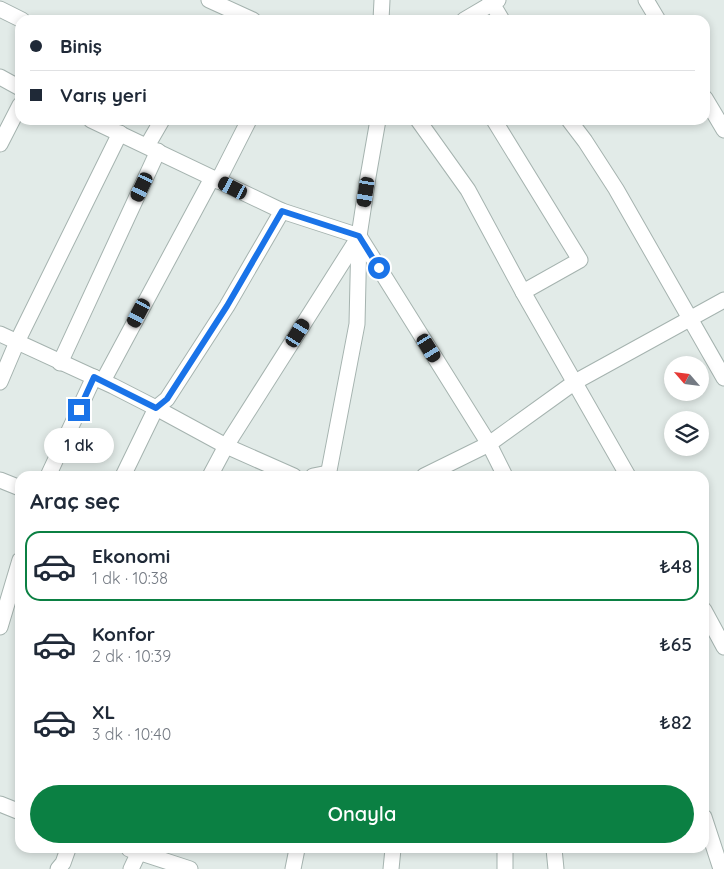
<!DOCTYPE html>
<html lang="tr">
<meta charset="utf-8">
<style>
:root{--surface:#fff;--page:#f6f6f7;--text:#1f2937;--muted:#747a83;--line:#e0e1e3;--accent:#0b8043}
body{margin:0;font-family:Quicksand,sans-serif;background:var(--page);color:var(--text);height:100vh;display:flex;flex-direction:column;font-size:19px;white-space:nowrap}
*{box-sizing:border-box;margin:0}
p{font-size:16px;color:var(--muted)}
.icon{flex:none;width:28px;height:28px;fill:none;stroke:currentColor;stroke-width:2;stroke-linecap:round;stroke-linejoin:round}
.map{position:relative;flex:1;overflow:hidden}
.side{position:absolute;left:15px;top:471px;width:694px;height:382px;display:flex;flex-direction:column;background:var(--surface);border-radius:15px;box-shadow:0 2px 8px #0003}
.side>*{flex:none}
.guide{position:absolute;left:15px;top:15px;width:695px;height:110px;border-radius:15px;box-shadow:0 2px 8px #0003;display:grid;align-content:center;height:110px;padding:0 15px;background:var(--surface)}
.needle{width:32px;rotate:298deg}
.tools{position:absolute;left:664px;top:356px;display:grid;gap:10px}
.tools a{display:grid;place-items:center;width:45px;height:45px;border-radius:50%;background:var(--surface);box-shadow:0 2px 8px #0003;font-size:25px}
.end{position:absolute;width:22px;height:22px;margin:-11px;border:6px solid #1a73e8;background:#fff;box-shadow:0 0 0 2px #fff}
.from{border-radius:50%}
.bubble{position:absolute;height:35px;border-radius:18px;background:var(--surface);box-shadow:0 2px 8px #0003;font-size:16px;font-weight:600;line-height:35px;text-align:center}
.car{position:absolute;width:15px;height:30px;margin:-15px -8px;border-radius:6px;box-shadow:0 0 4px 1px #0007;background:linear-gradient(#222 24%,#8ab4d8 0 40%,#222 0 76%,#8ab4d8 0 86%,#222 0)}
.guide b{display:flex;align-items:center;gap:18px;height:48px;font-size:19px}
.guide b+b{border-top:1px solid var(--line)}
.guide i{width:12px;height:12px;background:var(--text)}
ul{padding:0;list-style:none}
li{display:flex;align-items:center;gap:15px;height:70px;margin:0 10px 8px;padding:0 5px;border:2px solid transparent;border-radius:15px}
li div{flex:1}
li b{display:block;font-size:19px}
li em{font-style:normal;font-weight:600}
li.selected{border-color:var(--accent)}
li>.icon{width:45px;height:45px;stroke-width:1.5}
h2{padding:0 15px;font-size:22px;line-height:60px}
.cta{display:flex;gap:10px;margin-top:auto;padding:10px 15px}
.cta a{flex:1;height:58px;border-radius:30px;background:var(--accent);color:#fff;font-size:20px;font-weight:600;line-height:58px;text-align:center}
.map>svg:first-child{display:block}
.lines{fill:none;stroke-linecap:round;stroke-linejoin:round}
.minor-casing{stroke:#a5b3af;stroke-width:17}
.minor{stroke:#fff;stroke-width:15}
.route{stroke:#1a73e8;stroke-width:6}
</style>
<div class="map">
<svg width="724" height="869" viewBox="0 0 724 869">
<rect width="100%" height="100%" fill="#e2ebe8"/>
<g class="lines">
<defs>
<g id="minor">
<path d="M209,0l44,20"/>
<path d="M490,0l12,20"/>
<path d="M646,0l12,20"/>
<path d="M0,9l22,11"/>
<path d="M381,20l1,-20"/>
<path d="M464,20l34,-20"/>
<path d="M0,77l20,11"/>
<path d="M705,98l19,32"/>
<path d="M91,120l191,91 77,25 130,208 16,32"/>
<path d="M418,120l50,70 55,102 105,184"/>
<path d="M494,120l86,140 -57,32"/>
<path d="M569,120l16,21 31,48 108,189"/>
<path d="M0,144l20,-39"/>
<path d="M147,146l15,-26"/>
<path d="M218,181l31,-61"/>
<path d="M0,334l113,52 43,22 70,38 68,30"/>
<path d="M60,363l98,-212"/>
<path d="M103,381l109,-203"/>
<path d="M0,382l17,-40 103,-209"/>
<path d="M48,476l46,-99"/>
<path d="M123,476l33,-68 11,-9 60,-93 55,-95"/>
<path d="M210,476l16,-30 132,-208"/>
<path d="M313,476l15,-3"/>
<path d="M328,476l29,-152 2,-88 9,-59 10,-57"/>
<path d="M424,476l65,-32 86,-62 149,-82"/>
<path d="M0,480l20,8"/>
<path d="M704,610l20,37"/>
<path d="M0,627l20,-67"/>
<path d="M0,804l20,8"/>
<path d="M704,817l17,52"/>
<path d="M129,849l61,20"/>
<path d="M505,849v20"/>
<path d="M554,849l2,20"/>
<path d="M58,869l5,-6 5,-14"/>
<path d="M131,869l8,-17 3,-3"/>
<path d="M293,869l4,-20"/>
<path d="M391,869l2,-20"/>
</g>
</defs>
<use href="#minor" class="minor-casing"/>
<use href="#minor" class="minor"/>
</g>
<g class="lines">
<path class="route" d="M79,410l15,-33 62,31 11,-9 60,-93 55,-95 77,25 20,32"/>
</g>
</svg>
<div class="tools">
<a><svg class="needle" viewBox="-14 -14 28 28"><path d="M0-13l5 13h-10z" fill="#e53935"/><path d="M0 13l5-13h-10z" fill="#747a83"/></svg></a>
<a><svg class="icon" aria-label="layers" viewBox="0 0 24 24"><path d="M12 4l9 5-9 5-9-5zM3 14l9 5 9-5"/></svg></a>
</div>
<i class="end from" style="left:379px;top:268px"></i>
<i class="end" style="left:79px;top:410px"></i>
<div class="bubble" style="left:44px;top:428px;width:70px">1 dk</div>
<i class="car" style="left:142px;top:187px;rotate:205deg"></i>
<i class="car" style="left:233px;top:188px;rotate:297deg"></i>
<i class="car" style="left:366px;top:192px;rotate:189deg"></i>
<i class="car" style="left:139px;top:313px;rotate:208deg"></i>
<i class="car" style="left:298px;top:333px;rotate:32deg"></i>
<i class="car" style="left:429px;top:348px;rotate:148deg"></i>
<div class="guide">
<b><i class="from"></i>Biniş</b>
<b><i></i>Varış yeri</b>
</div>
<section class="side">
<h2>Araç seç</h2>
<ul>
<li class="selected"><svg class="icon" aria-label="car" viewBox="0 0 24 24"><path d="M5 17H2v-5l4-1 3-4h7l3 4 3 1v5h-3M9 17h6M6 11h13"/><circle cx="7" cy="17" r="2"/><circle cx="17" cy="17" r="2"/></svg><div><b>Ekonomi</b><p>1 dk · 10:38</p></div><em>₺48</em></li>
<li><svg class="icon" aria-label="car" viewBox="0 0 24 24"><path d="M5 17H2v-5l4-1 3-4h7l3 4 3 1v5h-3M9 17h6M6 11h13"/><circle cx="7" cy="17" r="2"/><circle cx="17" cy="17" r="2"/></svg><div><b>Konfor</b><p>2 dk · 10:39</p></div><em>₺65</em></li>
<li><svg class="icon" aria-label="car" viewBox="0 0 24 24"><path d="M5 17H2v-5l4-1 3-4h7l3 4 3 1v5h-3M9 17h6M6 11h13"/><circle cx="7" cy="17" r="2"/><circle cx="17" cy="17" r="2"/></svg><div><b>XL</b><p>3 dk · 10:40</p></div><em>₺82</em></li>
</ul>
<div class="cta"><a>Onayla</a></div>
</section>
</div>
